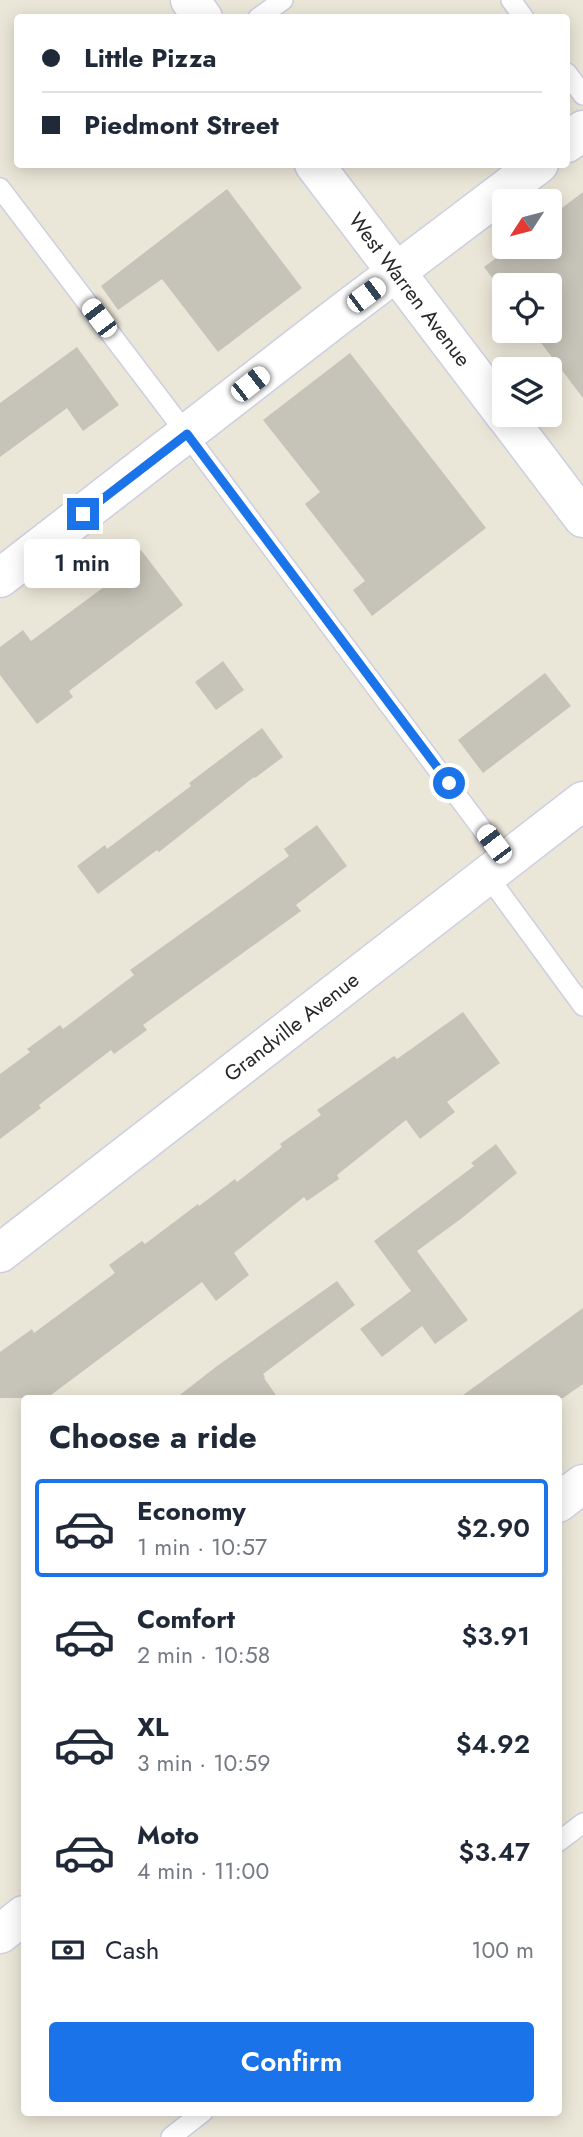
<!DOCTYPE html>
<meta charset="utf-8">
<style>
:root{--surface:#fff;--page:#f2f2f3;--text:#1f2937;--muted:#747a83;--line:#e0e1e3;--accent:#1a73e8}
body{margin:0;font-family:Jost,sans-serif;background:var(--page);color:var(--text);height:100vh;display:flex;flex-direction:column;font-size:26px;white-space:nowrap}
*{box-sizing:border-box;margin:0}
p{font-size:23px;color:var(--muted)}
.icon{flex:none;width:38px;height:38px;fill:none;stroke:currentColor;stroke-width:2;stroke-linecap:round;stroke-linejoin:round}
.map{position:relative;flex:1;overflow:hidden}
.details{position:absolute;left:21px;top:1395px;width:541px;height:721px;display:flex;flex-direction:column;background:var(--surface);border-radius:7px;box-shadow:0 4px 18px #0003}
.details>*{flex:none}
.banner{position:absolute;left:14px;top:14px;width:556px;height:154px;border-radius:7px;box-shadow:0 4px 18px #0003;display:grid;align-content:center;height:154px;padding:0 28px;background:var(--surface)}
.needle{width:46px;rotate:234deg}
.buttons{position:absolute;left:492px;top:189px;display:grid;gap:14px}
.buttons a{display:grid;place-items:center;width:70px;height:70px;border-radius:7px;background:var(--surface);box-shadow:0 4px 18px #0003;font-size:35px}
.end{position:absolute;width:32px;height:32px;margin:-16px;border:9px solid #1a73e8;background:#fff;box-shadow:0 0 0 4px #fff}
.from{border-radius:50%}
.bubble{position:absolute;height:49px;border-radius:7px;background:var(--surface);box-shadow:0 4px 18px #0003;font-size:23px;font-weight:600;line-height:49px;text-align:center}
.car{position:absolute;width:21px;height:42px;margin:-21px -10px;border-radius:9px;box-shadow:0 0 5px 2px #0007;background:linear-gradient(#fff 24%,#345 0 40%,#fff 0 76%,#345 0 86%,#fff 0)}
.banner b{display:flex;align-items:center;gap:24px;height:66px;font-size:26px}
.banner b+b{border-top:2px solid var(--line)}
.banner i{width:18px;height:18px;background:var(--text)}
ul{padding:0;list-style:none}
li{display:flex;align-items:center;gap:21px;height:98px;margin:0 14px 10px;padding:0 14px;border:4px solid transparent;border-radius:7px}
li div{flex:1}
li b{display:block;font-size:26px}
li em{font-style:normal;font-weight:600}
li.on{border-color:var(--accent)}
li>.icon{width:63px;height:63px;stroke-width:1.5}
h2{padding:0 28px;font-size:32px;line-height:84px}
.pay{display:flex;align-items:center;gap:18px;height:77px;padding:0 28px;font-size:26px}
.pay p{margin-inline-start:auto}
.primary-button{display:flex;gap:14px;margin-top:auto;padding:14px 28px}
.primary-button a{flex:1;height:80px;border-radius:7px;background:var(--accent);color:#fff;font-size:28px;font-weight:600;line-height:80px;text-align:center}
.map>svg:first-child{display:block}
.building{fill:#c6c3b8}
.lines{fill:none;stroke-linecap:round;stroke-linejoin:round}
.service-casing{stroke:#cecee1;stroke-width:22}
.minor-casing{stroke:#cecee1;stroke-width:41}
.secondary-casing{stroke:#cecee1;stroke-width:41}
.service{stroke:#fff;stroke-width:19}
.minor{stroke:#fff;stroke-width:38}
.secondary{stroke:#fff;stroke-width:38}
.route{stroke:#1a73e8;stroke-width:9}
.labels{text-anchor:middle;stroke-width:5;stroke-linejoin:round;paint-order:stroke}
.street-label{font-size:21px;fill:#282828;stroke:#fff}
</style>
<div class="map">
<svg width="583" height="2137" viewBox="0 0 583 2137">
<rect width="100%" height="100%" fill="#ebe7d8"/>
<g class="building">
<path d="M227,189l75,99 -84,64 -56,-73 -44,31 -17,-24z"/>
<path d="M583,192v206l-51,-67h18v-46h-46v8l-20,-26 27,-20h39v-30z"/>
<path d="M77,347l42,58 -36,26 -16,-23 -67,49v-54z"/>
<path d="M350,353l136,175 -114,88 -19,-26 12,-9 -60,-77 15,-12 -57,-72z"/>
<path d="M141,550l42,55 -114,86 4,6 -36,27 -37,-49v-28l23,-17 8,11 77,-57 -4,-5z"/>
<path d="M223,661l21,29 -28,20 -21,-28z"/>
<path d="M545,673l26,33 -88,67 -25,-33z"/>
<path d="M262,728l21,29 -28,21 -1,-1 -95,75 -2,-2 -59,44 -21,-28 28,-21 2,4 84,-63 -2,-3z"/>
<path d="M317,825l30,41 -51,39 5,6 -158,114 4,5 -33,24 -3,-4 -72,55 2,3 -41,31v-65l30,-22 -3,-3 33,-24 3,4 71,-54 -4,-5 159,-114 -5,-7z"/>
<path d="M463,1012l37,51 -53,39 8,10 -35,27 -14,-19 -69,55 2,4 -32,22 -3,-4 -70,56 15,22 -33,26 -14,-19 -155,116h-47v-46l32,-23 2,4 81,-60 -6,-8 33,-24 3,3 53,-40 1,2 36,-27 2,3 45,-35 -2,-3 41,-29 -4,-5 77,-54 3,3z"/>
<path d="M496,1144l21,29 -55,45 -45,33 51,69 -33,24 -13,-18 -40,31 -22,-28 51,-38 -37,-50 100,-75 -3,-3z"/>
<path d="M337,1281l18,24 -92,69 2,3 -1,1 14,20h-102l41,-32z"/>
<path d="M583,1308v76l-20,14h-104z"/>
</g>
<g class="lines">
<defs>
<g id="service">
<path d="M511,0l13,18"/>
<path d="M258,18l25,-18"/>
<path d="M567,73l16,22"/>
<path d="M0,188l164,216 342,457"/>
<path d="M487,875l96,131"/>
<path d="M558,1842l25,-19"/>
<path d="M171,2137l32,-25"/>
</g>
<g id="minor">
<path d="M567,143l16,-13"/>
<path d="M0,578l334,-259 205,-155"/>
<path id="s1" d="M0,1253l583,-452"/>
<path d="M558,1503l25,-19"/>
<path d="M0,1934l24,-19"/>
</g>
<g id="secondary">
<path d="M190,0l13,18"/>
<path id="s2" d="M314,164l190,250"/>
<path d="M505,415l78,103"/>
</g>
</defs>
<use href="#service" class="service-casing"/>
<use href="#minor" class="minor-casing"/>
<use href="#secondary" class="secondary-casing"/>
<use href="#service" class="service"/>
<use href="#minor" class="minor"/>
<use href="#secondary" class="secondary"/>
</g>
<g class="lines">
<path class="route" d="M83,514l104,-80 262,349"/>
</g>
<g class="labels">
<g class="street-label">
<text dy="7" stroke="none"><textPath href="#s2" startOffset="158">West Warren Avenue</textPath></text>
<text dy="7" stroke="none"><textPath href="#s1" startOffset="369">Grandville Avenue</textPath></text>
</g>
</g>
</svg>
<div class="buttons">
<a><svg class="needle" viewBox="-14 -14 28 28"><path d="M0-13l5 13h-10z" fill="#e53935"/><path d="M0 13l5-13h-10z" fill="#747a83"/></svg></a>
<a><svg class="icon" aria-label="locate" viewBox="0 0 24 24"><circle cx="12" cy="12" r="6"/><path d="M12 2v4M12 18v4M2 12h4M18 12h4"/></svg></a>
<a><svg class="icon" aria-label="layers" viewBox="0 0 24 24"><path d="M12 4l9 5-9 5-9-5zM3 14l9 5 9-5"/></svg></a>
</div>
<i class="end from" style="left:449px;top:783px"></i>
<i class="end" style="left:83px;top:514px"></i>
<div class="bubble" style="left:24px;top:539px;width:116px">1 min</div>
<i class="car" style="left:366px;top:295px;rotate:53deg"></i>
<i class="car" style="left:99px;top:318px;rotate:323deg"></i>
<i class="car" style="left:250px;top:384px;rotate:52deg"></i>
<i class="car" style="left:494px;top:844px;rotate:323deg"></i>
<div class="banner">
<b><i class="from"></i>Little Pizza</b>
<b><i></i>Piedmont Street</b>
</div>
<section class="details">
<h2>Choose a ride</h2>
<ul>
<li class="on"><svg class="icon" aria-label="car" viewBox="0 0 24 24"><path d="M5 17H2v-5l4-1 3-4h7l3 4 3 1v5h-3M9 17h6M6 11h13"/><circle cx="7" cy="17" r="2"/><circle cx="17" cy="17" r="2"/></svg><div><b>Economy</b><p>1 min · 10:57</p></div><em>$2.90</em></li>
<li><svg class="icon" aria-label="car" viewBox="0 0 24 24"><path d="M5 17H2v-5l4-1 3-4h7l3 4 3 1v5h-3M9 17h6M6 11h13"/><circle cx="7" cy="17" r="2"/><circle cx="17" cy="17" r="2"/></svg><div><b>Comfort</b><p>2 min · 10:58</p></div><em>$3.91</em></li>
<li><svg class="icon" aria-label="car" viewBox="0 0 24 24"><path d="M5 17H2v-5l4-1 3-4h7l3 4 3 1v5h-3M9 17h6M6 11h13"/><circle cx="7" cy="17" r="2"/><circle cx="17" cy="17" r="2"/></svg><div><b>XL</b><p>3 min · 10:59</p></div><em>$4.92</em></li>
<li><svg class="icon" aria-label="car" viewBox="0 0 24 24"><path d="M5 17H2v-5l4-1 3-4h7l3 4 3 1v5h-3M9 17h6M6 11h13"/><circle cx="7" cy="17" r="2"/><circle cx="17" cy="17" r="2"/></svg><div><b>Moto</b><p>4 min · 11:00</p></div><em>$3.47</em></li>
</ul>
<div class="pay"><svg class="icon" aria-label="cash" viewBox="0 0 24 24"><path d="M3 7h18v10H3z"/><circle cx="12" cy="12" r="2"/></svg>Cash<p>100 m</p></div>
<div class="primary-button"><a>Confirm</a></div>
</section>
</div>
